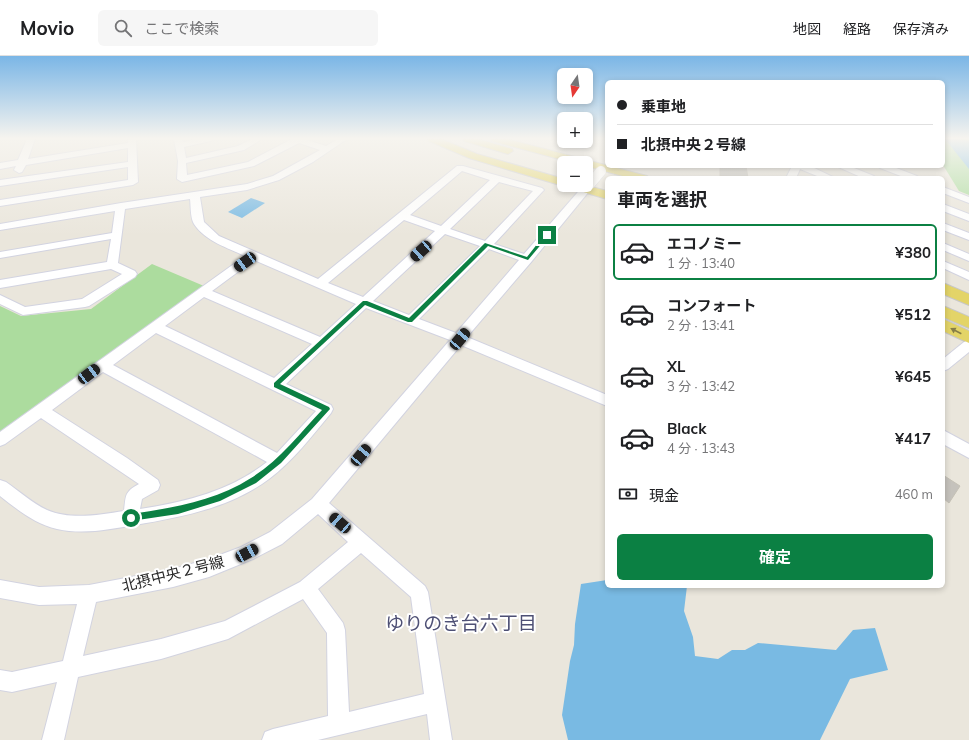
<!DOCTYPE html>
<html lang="ja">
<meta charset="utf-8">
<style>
:root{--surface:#fff;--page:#f6f6f6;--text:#202124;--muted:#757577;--line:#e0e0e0;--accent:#0b8043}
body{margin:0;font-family:Mulish,"Noto Sans JP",sans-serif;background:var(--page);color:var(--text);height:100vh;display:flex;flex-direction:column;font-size:15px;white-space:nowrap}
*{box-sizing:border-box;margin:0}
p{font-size:13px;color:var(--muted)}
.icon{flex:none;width:22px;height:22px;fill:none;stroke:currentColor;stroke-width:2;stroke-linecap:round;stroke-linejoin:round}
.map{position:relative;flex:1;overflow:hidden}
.details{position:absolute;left:605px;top:120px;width:340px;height:412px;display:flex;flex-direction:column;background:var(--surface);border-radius:6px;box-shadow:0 2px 6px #0003}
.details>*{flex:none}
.top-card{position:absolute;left:605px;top:24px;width:340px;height:88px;border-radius:6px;box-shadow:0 2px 6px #0003;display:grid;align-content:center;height:88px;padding:0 12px;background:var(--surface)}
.needle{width:26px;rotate:193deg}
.controls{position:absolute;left:557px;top:12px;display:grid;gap:8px}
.controls a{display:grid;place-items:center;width:36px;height:36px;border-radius:6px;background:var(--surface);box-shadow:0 2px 6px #0003;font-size:20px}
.end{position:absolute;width:18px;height:18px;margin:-9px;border:5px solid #0b8043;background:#fff;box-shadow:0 0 0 2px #fff}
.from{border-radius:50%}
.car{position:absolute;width:12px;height:24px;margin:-12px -6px;border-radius:5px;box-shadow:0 0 3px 1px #0007;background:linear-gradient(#222 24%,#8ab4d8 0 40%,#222 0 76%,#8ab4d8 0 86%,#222 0)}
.top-card b{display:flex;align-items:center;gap:14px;height:38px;font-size:15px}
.top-card b+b{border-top:1px solid var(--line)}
.top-card i{width:10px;height:10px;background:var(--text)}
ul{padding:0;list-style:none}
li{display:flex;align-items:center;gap:12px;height:56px;margin:0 8px 6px;padding:0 4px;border:2px solid transparent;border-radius:6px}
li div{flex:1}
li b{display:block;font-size:15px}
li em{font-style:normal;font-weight:700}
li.selected{border-color:var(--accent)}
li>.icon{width:36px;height:36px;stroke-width:1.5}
h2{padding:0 12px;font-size:18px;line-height:48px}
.pay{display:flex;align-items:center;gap:10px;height:44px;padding:0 12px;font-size:15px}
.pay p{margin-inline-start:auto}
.action{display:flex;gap:8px;margin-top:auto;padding:8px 12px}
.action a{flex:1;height:46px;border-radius:6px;background:var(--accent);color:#fff;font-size:16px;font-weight:700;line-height:46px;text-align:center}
header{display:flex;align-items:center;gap:24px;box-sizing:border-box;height:56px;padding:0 20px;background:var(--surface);border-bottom:1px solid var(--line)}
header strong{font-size:19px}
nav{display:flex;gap:22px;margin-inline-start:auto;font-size:14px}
.search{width:280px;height:36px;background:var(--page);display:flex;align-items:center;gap:10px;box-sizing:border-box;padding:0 14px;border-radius:6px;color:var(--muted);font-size:15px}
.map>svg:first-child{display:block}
.green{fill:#acdc9e}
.water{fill:#79bae3}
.building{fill:#c5c2bc;stroke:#c5c1b6}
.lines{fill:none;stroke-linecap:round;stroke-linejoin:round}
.minor-casing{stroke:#d2d3e0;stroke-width:2}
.major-casing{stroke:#c7c7c7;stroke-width:2}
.minor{fill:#fff;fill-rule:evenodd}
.major{fill:#e3d468;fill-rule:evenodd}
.minor-bridge-casing{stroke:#d2d3e0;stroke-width:11;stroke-linecap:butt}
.minor-bridge{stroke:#fff;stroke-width:10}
.oneway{fill:#867e48}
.route{fill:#0b8043}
.labels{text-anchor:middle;stroke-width:4;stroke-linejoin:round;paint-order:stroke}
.street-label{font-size:15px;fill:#292929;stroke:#fff}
.near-neighbourhood-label{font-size:19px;fill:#4e5075;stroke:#fff}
</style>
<header>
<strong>Movio</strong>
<div class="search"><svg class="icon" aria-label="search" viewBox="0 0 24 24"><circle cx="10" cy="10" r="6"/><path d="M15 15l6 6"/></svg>ここで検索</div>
<nav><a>地図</a><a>経路</a><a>保存済み</a></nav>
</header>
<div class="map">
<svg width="969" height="684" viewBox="0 0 969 684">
<rect width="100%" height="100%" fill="#eae6dc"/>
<g class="green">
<path d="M943,83h26v56l-10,-4 -16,-26z"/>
<path d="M152,208l52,22 -204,146v-126l21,10 70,-7z"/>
</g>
<g class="water">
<path d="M945,83h14l10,2v28z"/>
<path d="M251,142l14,5 -23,15 -14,-6z"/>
<path d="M607,524v6h80l-3,25 9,26 2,19 23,3 14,-9h13l13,-7 78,7 17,-20 22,-2 13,42 -38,9 -30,61h-252l-6,-25 8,-54 4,-16 1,-21 6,-40z"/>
</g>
<g class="building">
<path d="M720,110h26l2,12 -28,-2z"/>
<path d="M943,419l17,11 -11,17 -6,-5z"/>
</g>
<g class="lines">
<defs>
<g id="minor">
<path d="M27,83h8l-7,20 100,-16v-4h8l2,43 -5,3 -133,21v-6l128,-20v-13l-128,19v-6l128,-18v-14l-102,17 -4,7 -3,1 -5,-3 2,-4 -16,3v-6l18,-3z"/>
<path d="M174,83h8l1,3 14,-3h15l-1,2 -27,6 2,11 52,-12 14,-7h10l-18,11 -58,13 1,12 61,-13 44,-23h12l22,7 12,-7h9l-34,23 -34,18 -32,10 -47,7 4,25 15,14 99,43 139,-113h6l79,22 2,2 -2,2 -48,52 30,10 60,-69h2l1,-3 3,-1 5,3 -63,77 -65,76 140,58v11l-146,-61 -132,158 96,83 3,6 24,148h-22l-3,-26 -109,26h-56l3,-8 8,-3 55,-13 -1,-83 -24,-34 -75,40 -67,20 -83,18 -14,63h-22l15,-58 -45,10 -12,-2v-20l12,2 51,-11 14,-57 -38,1 -39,-7v-18l39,7 50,-2 84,-16 36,-10 32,-12 29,-15 42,-33 138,-159 -84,-32 -80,76 45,21 2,4 -2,4c-19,23 -38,48 -62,66 -39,29 -87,38 -134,46 -25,4 -51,10 -78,4 -22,-5 -39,-19 -57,-33v-16l6,2c13,9 26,21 41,28 23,10 52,5 77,1 2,-15 0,-19 15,-27l-98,-66 -36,26 -5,2v-14l245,-176c-17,-8 -40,-15 -51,-32 -4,-7 -3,-18 -4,-25l-65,10 -7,54 17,8 2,3 -2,3 -46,29 -4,1 -62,8 -23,-11v-9l25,12 57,-8 40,-25 -11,-5 -111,19v-8l107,-18 4,-23 -111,19v-6l112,-19 3,-22 -115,19v-6l121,-21 126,-19 26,-8 47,-26 -21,-7 -45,23 -72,16 -5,-3 1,-18zM462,115l28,9 -49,46 -31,-11zM499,126l34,9 -48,50 -35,-12zM404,164l31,11 -72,66 -35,-14zM445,178l35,12 -71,69 -36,-14zM489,193l30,11 -63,73 -37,-14zM254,204l102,44 -36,33 -108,-46zM204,241l108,47 -38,34 -109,-52zM156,277l160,78 -39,42 -164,-88zM103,316l164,90c-37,29 -81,40 -127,47l2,-10 16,-9 2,-5 -2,-5 -31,-22 -75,-48zM318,458l30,28 -48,40 -75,39 -64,18 -78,17 13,-54 77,-15 36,-10 44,-18 29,-15zM361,497l50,44 13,97 -75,18 -4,-82 -2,-7 -25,-34z"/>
<path d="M564,83v2h22v-2h7l-7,8 -3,1 -19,-5 -1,-2z"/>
<path d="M792,110h18l25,12h-13l-22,-9 -4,9h-10z"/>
<path d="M836,110h13l25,10 2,2h-13z"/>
<path d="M878,110h13l26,10 2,2h-13l-26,-10z"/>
<path d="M943,131l26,10v6l-26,-10z"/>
<path d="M943,148l26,10v7l-26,-10z"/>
<path d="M943,167l26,10v7l-26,-10z"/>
<path d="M943,187l26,11v7l-26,-11z"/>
<path d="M943,205l26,11v8l-26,-12z"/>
<path d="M969,284v12l-21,17 -5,2v-12l21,-17z"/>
<path d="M943,374l26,14v14l-26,-14z"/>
</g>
<g id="major">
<path d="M428,83h13l36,15 87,25v6h20l23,6v8l-138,-41 -40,-17z"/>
<path d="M463,83h15l34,10 1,2 -5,3 -44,-13z"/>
<path d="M491,83h16l140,37 2,2h-19l-44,-12v-3h-12l-82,-22z"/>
<path d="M943,227l26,11v11l-26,-11z"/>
<path d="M943,250l26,11v11l-26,-11z"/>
<path d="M943,263l26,12v12l-26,-12z"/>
</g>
</defs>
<use href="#minor" class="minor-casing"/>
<use href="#major" class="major-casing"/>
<use href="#minor" class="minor"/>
<use href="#major" class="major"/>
<defs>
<path id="minor-bridge" d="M590,128l11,-13"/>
</defs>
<use href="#minor-bridge" class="minor-bridge-casing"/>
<use href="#minor-bridge" class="minor-bridge"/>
</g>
<defs><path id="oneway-solid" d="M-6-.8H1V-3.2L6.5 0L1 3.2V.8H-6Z"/></defs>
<use class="oneway" href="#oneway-solid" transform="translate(956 275) rotate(-153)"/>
<linearGradient id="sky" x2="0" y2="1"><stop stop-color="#7bb6e6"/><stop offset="0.46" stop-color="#f6f4ef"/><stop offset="1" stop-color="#f6f4ef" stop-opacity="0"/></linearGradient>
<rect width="969" height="179" fill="url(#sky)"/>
<path class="route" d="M545,178l4,1 -21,25 -40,-14 -76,76h-4l-43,-17 -85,79 49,23 1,2 -49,54 -25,20 -36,18 -42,13 -47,7 -3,-1 -1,-2 4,-4c41,-6 84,-13 120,-36 28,-17 49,-45 71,-68l-48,-23v-4l89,-82h4l42,17 76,-75 42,14z"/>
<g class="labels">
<g class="street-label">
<text transform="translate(173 518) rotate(-14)" y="5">北摂中央２号線</text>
</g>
<g class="near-neighbourhood-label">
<text x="461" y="574">ゆりのき台六丁目</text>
</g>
</g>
</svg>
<div class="controls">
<a><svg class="needle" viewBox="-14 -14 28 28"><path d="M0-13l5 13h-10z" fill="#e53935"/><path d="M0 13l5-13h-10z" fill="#757577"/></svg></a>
<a>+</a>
<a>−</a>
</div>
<i class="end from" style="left:131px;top:462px"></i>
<i class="end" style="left:547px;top:179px"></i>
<i class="car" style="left:421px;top:195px;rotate:228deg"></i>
<i class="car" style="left:245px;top:206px;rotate:234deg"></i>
<i class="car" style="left:460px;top:283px;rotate:40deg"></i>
<i class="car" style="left:89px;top:318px;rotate:53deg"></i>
<i class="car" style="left:361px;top:399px;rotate:40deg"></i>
<i class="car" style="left:340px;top:467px;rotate:311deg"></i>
<i class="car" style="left:247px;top:497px;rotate:62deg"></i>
<div class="top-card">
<b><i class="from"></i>乗車地</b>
<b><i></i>北摂中央２号線</b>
</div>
<section class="details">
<h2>車両を選択</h2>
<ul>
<li class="selected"><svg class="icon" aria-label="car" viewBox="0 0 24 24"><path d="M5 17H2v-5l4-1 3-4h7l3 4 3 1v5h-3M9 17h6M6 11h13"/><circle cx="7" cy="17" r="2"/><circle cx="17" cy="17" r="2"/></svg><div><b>エコノミー</b><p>1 分 · 13:40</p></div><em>¥380</em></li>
<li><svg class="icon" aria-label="car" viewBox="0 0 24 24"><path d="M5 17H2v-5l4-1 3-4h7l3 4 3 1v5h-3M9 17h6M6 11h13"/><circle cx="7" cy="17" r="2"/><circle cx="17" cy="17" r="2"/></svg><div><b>コンフォート</b><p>2 分 · 13:41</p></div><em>¥512</em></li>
<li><svg class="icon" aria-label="car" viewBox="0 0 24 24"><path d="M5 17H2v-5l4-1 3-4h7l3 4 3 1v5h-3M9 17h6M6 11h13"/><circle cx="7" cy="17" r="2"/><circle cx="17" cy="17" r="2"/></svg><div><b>XL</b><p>3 分 · 13:42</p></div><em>¥645</em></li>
<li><svg class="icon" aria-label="car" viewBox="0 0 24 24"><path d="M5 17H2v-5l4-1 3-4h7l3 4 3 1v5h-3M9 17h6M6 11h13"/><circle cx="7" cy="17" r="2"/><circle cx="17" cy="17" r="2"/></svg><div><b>Black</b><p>4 分 · 13:43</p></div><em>¥417</em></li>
</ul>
<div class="pay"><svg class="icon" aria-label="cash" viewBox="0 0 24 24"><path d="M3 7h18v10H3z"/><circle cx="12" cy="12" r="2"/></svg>現金<p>460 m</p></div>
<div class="action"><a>確定</a></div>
</section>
</div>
